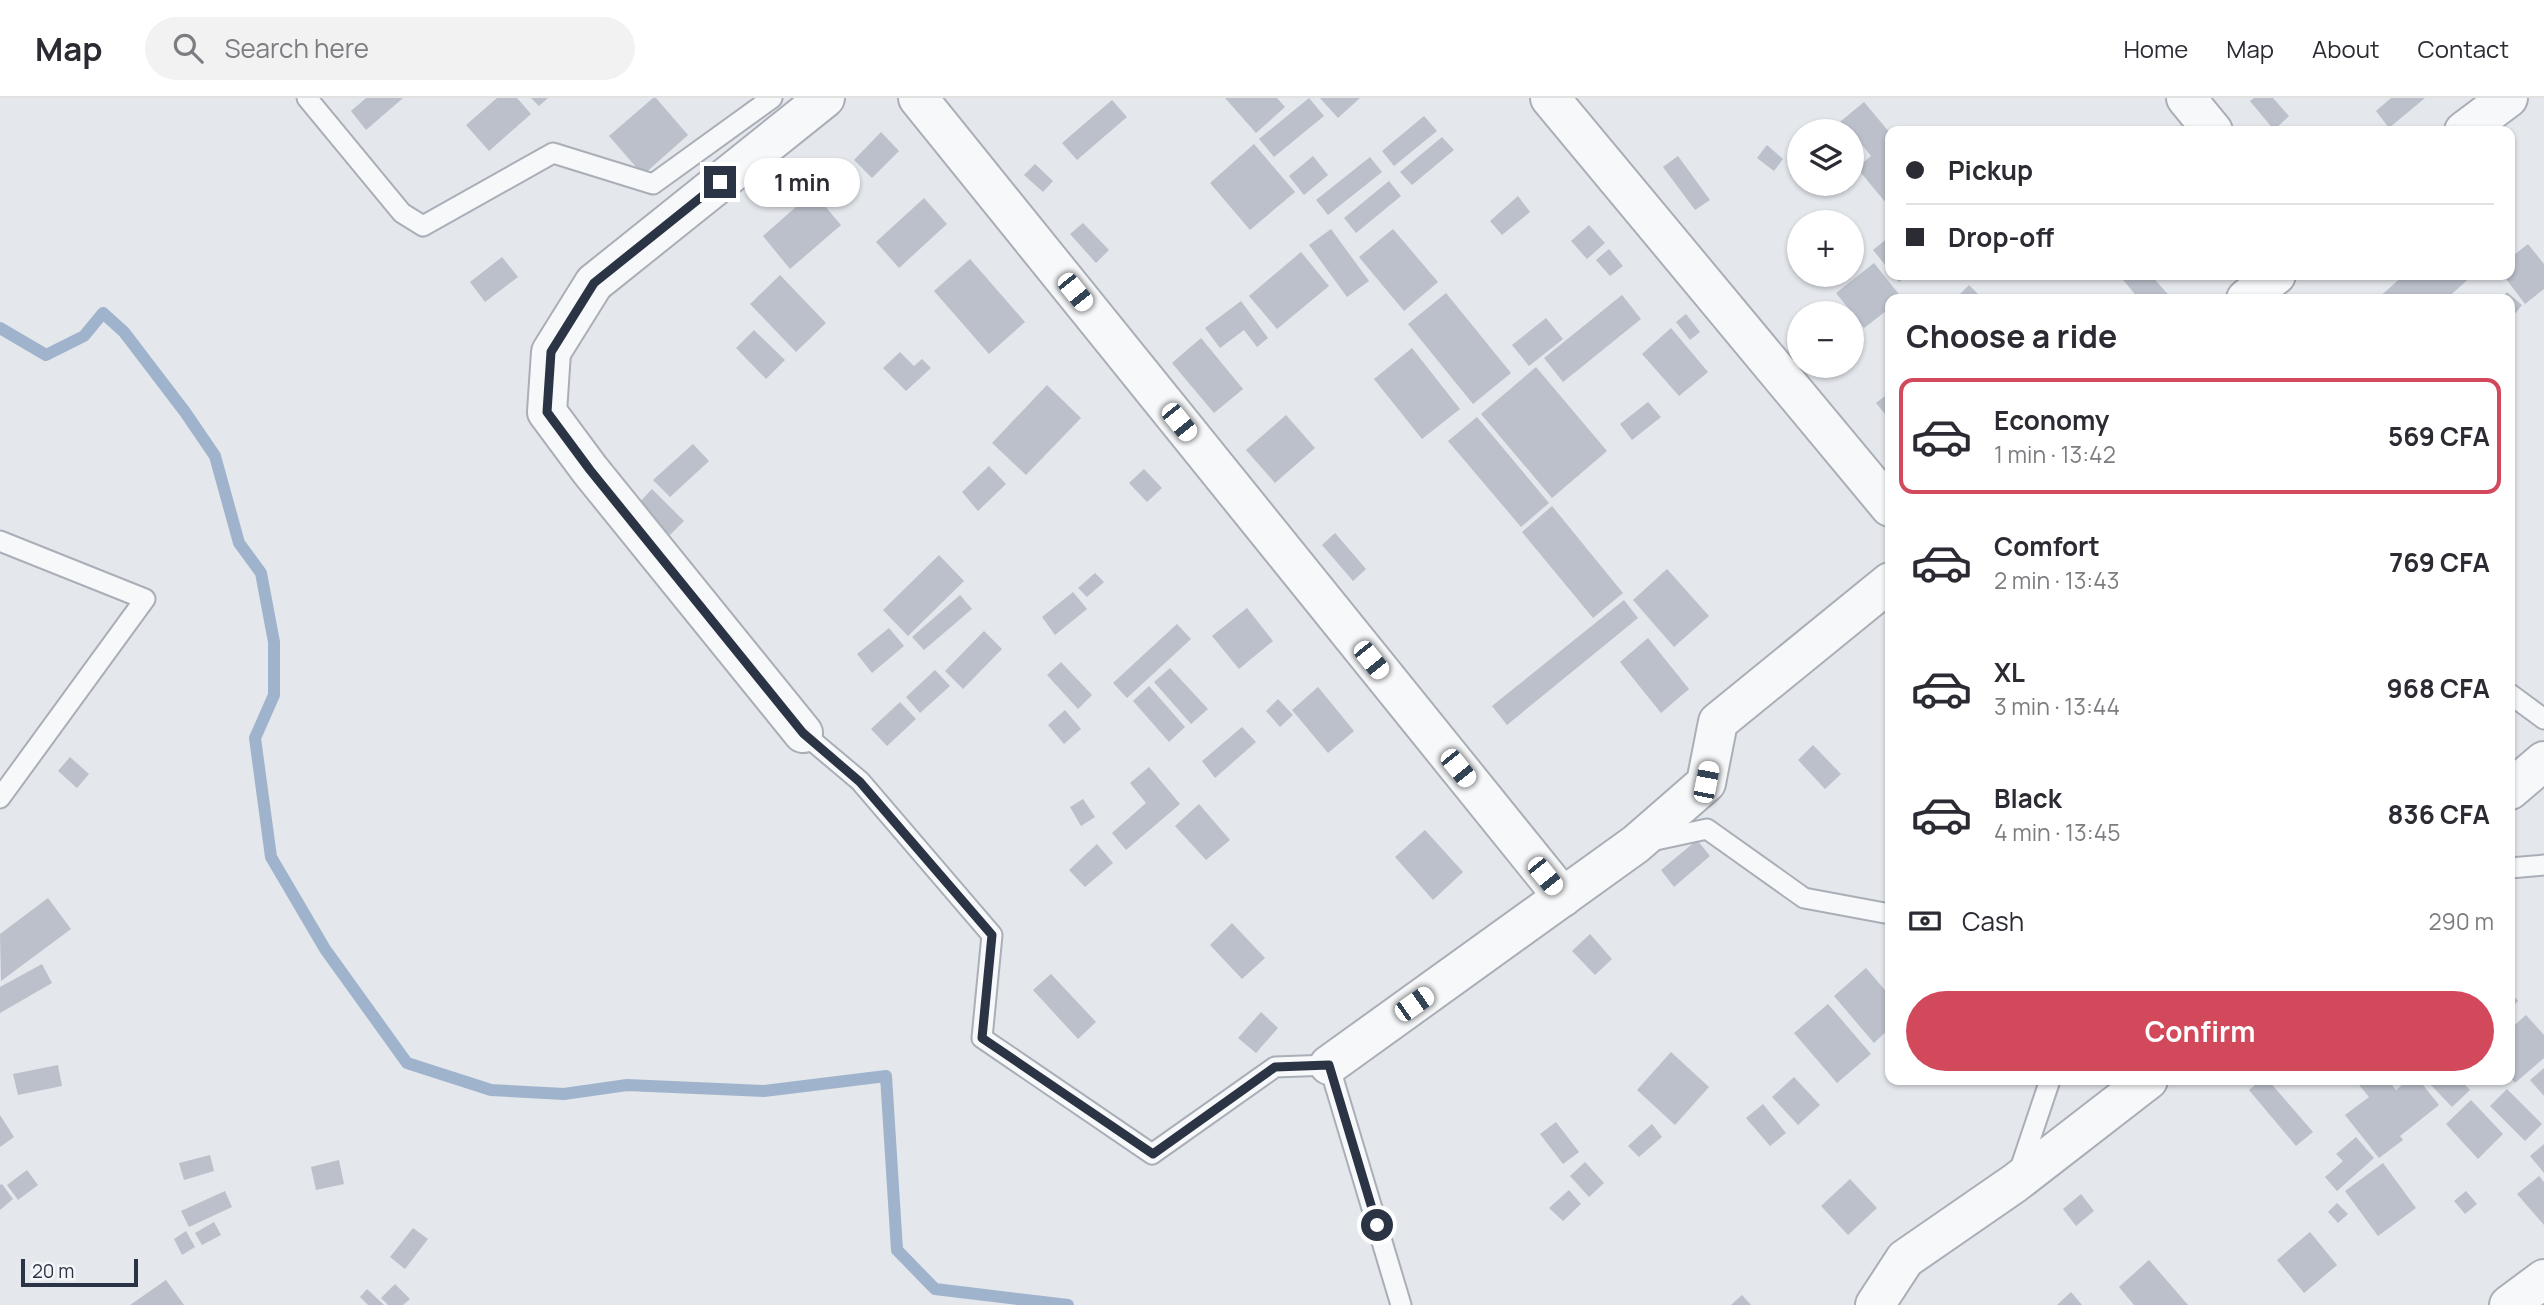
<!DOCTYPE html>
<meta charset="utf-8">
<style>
:root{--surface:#fff;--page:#f2f2f3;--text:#2b2b33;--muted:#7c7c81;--line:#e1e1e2;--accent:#d1495b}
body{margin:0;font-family:Manrope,sans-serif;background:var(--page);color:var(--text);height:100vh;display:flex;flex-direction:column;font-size:26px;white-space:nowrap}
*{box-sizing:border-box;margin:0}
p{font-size:23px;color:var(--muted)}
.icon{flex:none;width:38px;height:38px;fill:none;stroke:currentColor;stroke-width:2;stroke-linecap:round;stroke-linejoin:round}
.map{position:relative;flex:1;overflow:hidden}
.sheet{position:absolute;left:1885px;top:196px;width:630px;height:791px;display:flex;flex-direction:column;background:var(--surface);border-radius:14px;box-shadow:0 2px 5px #0004}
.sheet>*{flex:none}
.banner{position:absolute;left:1885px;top:28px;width:630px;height:154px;border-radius:14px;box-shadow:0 2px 5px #0004;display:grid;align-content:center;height:154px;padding:0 21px;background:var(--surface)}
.tools{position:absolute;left:1787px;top:21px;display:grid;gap:14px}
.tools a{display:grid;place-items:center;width:77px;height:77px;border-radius:50%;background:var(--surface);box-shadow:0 2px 5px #0004;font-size:35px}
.scale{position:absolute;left:21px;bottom:18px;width:117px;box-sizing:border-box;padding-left:7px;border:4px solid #2b3445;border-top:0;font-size:19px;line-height:24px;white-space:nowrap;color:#2b3445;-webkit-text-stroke:5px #f4f6f9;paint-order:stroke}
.end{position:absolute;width:32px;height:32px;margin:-16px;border:9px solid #2b3445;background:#fff;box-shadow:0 0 0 4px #fff}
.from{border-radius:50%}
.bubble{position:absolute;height:49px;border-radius:24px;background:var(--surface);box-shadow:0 2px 5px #0004;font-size:23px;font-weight:700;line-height:49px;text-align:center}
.car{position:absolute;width:21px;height:42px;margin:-21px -10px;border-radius:9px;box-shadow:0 0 5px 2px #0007;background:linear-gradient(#fff 24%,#345 0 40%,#fff 0 76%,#345 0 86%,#fff 0)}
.banner b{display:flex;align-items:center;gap:24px;height:66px;font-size:26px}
.banner b+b{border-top:2px solid var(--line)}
.banner i{width:18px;height:18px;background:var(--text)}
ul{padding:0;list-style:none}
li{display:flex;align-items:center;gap:21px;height:116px;margin:0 14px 10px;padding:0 7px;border:4px solid transparent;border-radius:14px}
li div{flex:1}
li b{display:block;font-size:26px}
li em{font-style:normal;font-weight:700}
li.on{border-color:var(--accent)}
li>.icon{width:63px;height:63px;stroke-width:1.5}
h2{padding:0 21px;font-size:32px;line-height:84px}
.pay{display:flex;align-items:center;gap:18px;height:77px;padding:0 21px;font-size:26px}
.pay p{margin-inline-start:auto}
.cta{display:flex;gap:14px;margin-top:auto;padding:14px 21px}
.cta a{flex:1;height:80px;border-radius:42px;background:var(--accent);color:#fff;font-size:28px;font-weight:700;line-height:80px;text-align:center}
header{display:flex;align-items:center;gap:42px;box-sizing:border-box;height:98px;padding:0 35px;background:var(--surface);border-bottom:2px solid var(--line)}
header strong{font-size:33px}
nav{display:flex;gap:38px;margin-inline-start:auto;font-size:24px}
.search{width:490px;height:63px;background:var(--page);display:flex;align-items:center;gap:18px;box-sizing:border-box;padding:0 24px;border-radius:38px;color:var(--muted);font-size:26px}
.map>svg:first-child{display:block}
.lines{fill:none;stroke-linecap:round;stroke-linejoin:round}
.stream{stroke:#9fb4cc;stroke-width:12}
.building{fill:#bbc0ca}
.service-casing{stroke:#a9aeb7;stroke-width:23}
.minor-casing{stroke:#a9aeb7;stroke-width:42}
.service{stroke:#f7f8fa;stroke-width:19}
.minor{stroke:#f7f8fa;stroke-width:38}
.route{stroke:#2b3445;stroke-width:9}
</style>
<header>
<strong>Map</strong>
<div class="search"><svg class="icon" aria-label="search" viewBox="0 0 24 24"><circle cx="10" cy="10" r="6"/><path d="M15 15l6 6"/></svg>Search here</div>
<nav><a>Home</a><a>Map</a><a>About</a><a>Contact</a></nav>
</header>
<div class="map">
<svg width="2544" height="1207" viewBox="0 0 2544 1207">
<rect width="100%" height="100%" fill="#e4e7ec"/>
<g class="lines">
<path class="stream" d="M0,230l46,27 38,-19 19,-23 21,19 61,80 30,44 24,87 22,30 13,69v53l-19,43 16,119 54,92 82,114 84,27 73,4 63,-9 137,6 122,-15 11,174 38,39 133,16"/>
</g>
<g class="building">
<path d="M366,0h37l-37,32 -15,-19z"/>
<path d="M497,0h20l14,16 -42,37 -23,-26z"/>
<path d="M531,0h17l-9,8z"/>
<path d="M653,0h3l32,37 -45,40 -34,-39z"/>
<path d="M1225,0h52l8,9 -29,26z"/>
<path d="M1309,0l15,18 -50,41 -15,-18z"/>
<path d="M1320,0h40l-22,20z"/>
<path d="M2254,0h19l16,18 -15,14 -24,-29z"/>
<path d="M2391,0h34l-36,30 -13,-17z"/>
<path d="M1112,2l15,17 -50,43 -15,-17z"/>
<path d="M1864,4l26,31v67l-4,3 -29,-35 14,-12 -16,-20 -3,2v-7h-23z"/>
<path d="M1424,18l13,15 -43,35 -12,-15z"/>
<path d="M881,34l18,19 -27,27 -18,-18z"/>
<path d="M1442,39l12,13 -42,35 -12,-13z"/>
<path d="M1852,43l12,17 -12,9z"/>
<path d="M1254,46l41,48 -45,38 -40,-47z"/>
<path d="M1767,47l16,14 -9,12 -17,-13z"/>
<path d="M1313,58l15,19 -24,20 -15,-19z"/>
<path d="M1678,58l32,44 -15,10 -32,-43z"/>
<path d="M1370,59l12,15 -54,43 -12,-15z"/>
<path d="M1035,66l18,17 -10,11 -19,-17z"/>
<path d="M1389,83l12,15 -45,37 -12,-15z"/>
<path d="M813,94l28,33 -51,44 -27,-33z"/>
<path d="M1518,98l12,16 -28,23 -12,-14z"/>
<path d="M924,100l23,26 -48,44 -23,-26z"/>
<path d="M1083,125l26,27 -13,13 -26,-29z"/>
<path d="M1589,127l16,18 -18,16 -16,-18z"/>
<path d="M1331,131l38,52 -22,16 -38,-52z"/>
<path d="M1393,131l45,53 -34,29 -45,-54z"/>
<path d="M1890,138v35l-17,-21z"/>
<path d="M2528,146l16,20v25l-19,15 -22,-29h7v-17z"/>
<path d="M1609,151l14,17 -13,10 -14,-16z"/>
<path d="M1301,154l28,34 -52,43 -28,-33z"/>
<path d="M502,159l16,20 -33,25 -15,-20z"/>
<path d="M970,161l55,63 -36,32 -55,-63z"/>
<path d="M1874,165l28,35 -12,1v9l-26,20 -28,-35z"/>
<path d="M780,177l46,48 -30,29 -46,-48z"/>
<path d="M1893,177h15l-9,7z"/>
<path d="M2119,177h32l21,24h-33z"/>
<path d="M2404,177h69l-27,24h-69z"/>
<path d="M1969,187l14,14h-28z"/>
<path d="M2507,194l15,13 -12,15v-21h-9z"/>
<path d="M1446,195l65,80 -38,31 -65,-80z"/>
<path d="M1622,197l19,24 -78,63 -19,-24z"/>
<path d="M1241,203l27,37 -11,9 -13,-17 -24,18 -15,-20z"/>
<path d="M1686,216l14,18 -10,8 -14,-18z"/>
<path d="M1546,220l17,21 -34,27 -17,-21z"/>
<path d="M1671,230l37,44 -29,24 -37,-42z"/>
<path d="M754,232l31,30 -19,19 -30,-31z"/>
<path d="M1201,240l42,51 -29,24 -42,-50z"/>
<path d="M1412,250l48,61 -38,30 -48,-60z"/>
<path d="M900,254l14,14 8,-7 9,9 -25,23 -23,-23z"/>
<path d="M1536,269l71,84 -55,47 -71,-84z"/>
<path d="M1047,287l34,33 -55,57 -34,-32z"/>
<path d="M1890,294v28l-14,-17z"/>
<path d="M1648,304l13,15 -29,23 -12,-16z"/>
<path d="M1286,317l29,33 -40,35 -29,-33z"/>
<path d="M1477,319l72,86 -28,24 -73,-86z"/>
<path d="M693,346l16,17 -39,36 -17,-17z"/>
<path d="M989,368l17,18 -28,27 -16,-19z"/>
<path d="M1144,371l18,19 -15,14 -18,-19z"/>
<path d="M652,391l32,32 -14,14 -32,-31z"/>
<path d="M1552,408l71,87 -30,25 -71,-86z"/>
<path d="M1335,435l31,36 -13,12 -31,-36z"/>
<path d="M939,457l25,26 -56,55 -25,-26z"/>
<path d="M1667,471l42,47 -35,31 -41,-47z"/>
<path d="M1095,475l9,9 -17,15 -9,-9z"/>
<path d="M1073,494l14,17 -32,26 -13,-18z"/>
<path d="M960,497l12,14 -48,41 -12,-13z"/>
<path d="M1624,502l14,18 -131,107 -15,-19z"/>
<path d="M1247,510l26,33 -34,28 -27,-33z"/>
<path d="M1177,526l14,15 -64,59 -14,-15z"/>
<path d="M889,530l15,18 -32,27 -15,-19z"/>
<path d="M984,533l18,18 -39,40 -18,-18z"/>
<path d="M1648,540l41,51 -28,24 -41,-51z"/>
<path d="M1061,564l31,33 -14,14 -31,-34z"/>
<path d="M1170,570l38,41 -17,15 -37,-42z"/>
<path d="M935,572l15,16 -30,27 -14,-16z"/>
<path d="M1149,588l36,41 -16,15 -36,-41z"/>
<path d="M1318,589l36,44 -26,22 -36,-43z"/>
<path d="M1278,601l15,16 -13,12 -14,-16z"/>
<path d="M900,604l16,17 -29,27 -16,-17z"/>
<path d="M1065,612l16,19 -17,15 -16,-19z"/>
<path d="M1242,629l14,15 -41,36 -13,-17z"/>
<path d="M1813,647l28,29 -16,15 -27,-29z"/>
<path d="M70,659l19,17 -12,14 -19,-17z"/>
<path d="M1149,669l31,37 -54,46 -14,-17 34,-30 -16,-20z"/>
<path d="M1083,701l12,18 -14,9 -11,-19z"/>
<path d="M1199,706l31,36 -24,20 -31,-34z"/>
<path d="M1425,732l38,42 -30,28 -38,-43z"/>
<path d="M1697,742l13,16 -36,31 -13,-17z"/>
<path d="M1097,746l16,19 -28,24 -16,-17z"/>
<path d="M48,800l23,31 -70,52 -1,-47z"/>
<path d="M1232,825l33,35 -23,21 -32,-34z"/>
<path d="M1590,836l22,25 -17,16 -23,-24z"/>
<path d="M42,866l10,19 -52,30v-26z"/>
<path d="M1866,870l24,28v32l-16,15 -40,-47z"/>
<path d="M1051,876l45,48 -18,17 -45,-49z"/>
<path d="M2510,893l8,10 -8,8z"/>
<path d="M1828,906l43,50 -34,29 -43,-50z"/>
<path d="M1261,914l17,16 -22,25 -18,-15z"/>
<path d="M2526,917l18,20v23l-29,25 -5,-6v-48z"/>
<path d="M1671,954l38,35 -34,38 -38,-35z"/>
<path d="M58,967l4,21 -44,9 -5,-21z"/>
<path d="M2544,970v28l-14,-16z"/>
<path d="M1794,979l26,28 -22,20 -26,-28z"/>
<path d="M2261,982h7l45,52 -17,14 -47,-56z"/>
<path d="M2355,982h33l8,10 12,-10h11l20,25 -39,31 3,4 -24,18 -34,-43 24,-18z"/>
<path d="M2430,982h30l10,10 -18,17 -24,-25z"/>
<path d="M2507,991l35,35 -17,17 -35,-35z"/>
<path d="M2471,1002l32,34 -25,25 -32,-35z"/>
<path d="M1763,1006l23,29 -16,13 -24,-28z"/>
<path d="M0,1017l14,22 -14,10z"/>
<path d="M1556,1024l23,30 -16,12 -23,-30z"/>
<path d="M1652,1026l10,13 -23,20 -11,-11z"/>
<path d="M2356,1039l18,21 -37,33 -12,-14 18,-16 -7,-7z"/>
<path d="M2544,1046v29l-14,-17z"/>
<path d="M210,1057l4,16 -30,9 -5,-17z"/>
<path d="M339,1062l5,24 -28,6 -5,-23z"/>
<path d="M1585,1064l19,21 -15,14 -19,-21z"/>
<path d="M2383,1065l33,45 -38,28 -33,-45z"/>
<path d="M27,1072l11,15 -20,15 -11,-15z"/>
<path d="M2539,1078l5,6v43l-27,-31z"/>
<path d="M1850,1081l27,29 -29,27 -27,-29z"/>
<path d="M2,1086l11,15 -13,11v-25z"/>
<path d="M1569,1092l12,14 -18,17 -14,-13z"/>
<path d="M225,1093l7,16 -43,20 -8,-16z"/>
<path d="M2466,1093l11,13 -12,10 -11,-13z"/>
<path d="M2081,1096l13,17 -18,15 -13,-17z"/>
<path d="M2337,1105l11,11 -10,9 -10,-11z"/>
<path d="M214,1124l7,13 -19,10 -7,-12z"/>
<path d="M413,1130l15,11 -23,30 -15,-12z"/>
<path d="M186,1133l9,16 -13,8 -8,-16z"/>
<path d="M2310,1134l27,33 -33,28 -27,-33z"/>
<path d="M2149,1162l39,45h-54l-15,-18z"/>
<path d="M166,1182l18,25h-54z"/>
<path d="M395,1186l15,15 -7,6h-15l-7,-7z"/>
<path d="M367,1191l17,16h-16l-8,-8z"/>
<path d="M2071,1194l11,13h-25z"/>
<path d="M1742,1197l9,10h-20z"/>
</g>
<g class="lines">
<defs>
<g id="service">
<path d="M307,0l95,115 21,13 130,-73 100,31 119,-86"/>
<path d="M0,443l145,58 -145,199"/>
<path d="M2510,596l34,25"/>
<path d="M803,635l57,48 132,154 -10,103 170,116 123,-87 54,-2 72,240"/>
<path d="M1651,743l56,-12 97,69 86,16"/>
<path d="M2510,770l34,-3"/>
<path d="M2018,1077l32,-95"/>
</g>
<g id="minor">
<path d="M918,0l645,799"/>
<path d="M1550,0l340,409"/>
<path d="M2186,0l27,33"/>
<path d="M2464,33l44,-33"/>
<path d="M2246,201l30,-24"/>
<path d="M803,635l-213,-263 -43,-58 4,-60 43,-69 231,-185"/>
<path d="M2510,692l34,-29"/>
<path d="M1329,967l307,-221 70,-61 12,-61 172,-140"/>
<path d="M1875,1207l30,-46 110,-76 133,-103"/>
<path d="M2509,1207l35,-26"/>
</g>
</defs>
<use href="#service" class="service-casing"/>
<use href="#minor" class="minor-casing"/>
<use href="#service" class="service"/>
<use href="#minor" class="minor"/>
</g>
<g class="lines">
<path class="route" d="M720,84l-126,101 -43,69 -4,60 43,58 213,263 57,49 132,153 -10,103 171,116 122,-87 54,-2 48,160"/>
</g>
</svg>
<div class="tools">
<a><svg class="icon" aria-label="layers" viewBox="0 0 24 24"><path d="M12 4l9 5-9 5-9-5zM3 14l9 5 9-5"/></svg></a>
<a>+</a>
<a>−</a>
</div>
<div class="scale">20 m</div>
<i class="end from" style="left:1377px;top:1127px"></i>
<i class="end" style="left:720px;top:84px"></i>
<div class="bubble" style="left:744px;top:60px;width:116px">1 min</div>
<i class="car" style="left:1075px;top:194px;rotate:141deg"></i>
<i class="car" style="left:1179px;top:324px;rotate:141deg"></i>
<i class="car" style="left:1371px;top:562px;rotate:141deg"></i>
<i class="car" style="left:1458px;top:670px;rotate:141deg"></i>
<i class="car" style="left:1706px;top:684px;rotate:11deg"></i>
<i class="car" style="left:1545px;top:778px;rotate:141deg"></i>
<i class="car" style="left:1414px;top:906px;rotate:55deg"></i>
<div class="banner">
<b><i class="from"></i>Pickup</b>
<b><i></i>Drop-off</b>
</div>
<section class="sheet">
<h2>Choose a ride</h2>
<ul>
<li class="on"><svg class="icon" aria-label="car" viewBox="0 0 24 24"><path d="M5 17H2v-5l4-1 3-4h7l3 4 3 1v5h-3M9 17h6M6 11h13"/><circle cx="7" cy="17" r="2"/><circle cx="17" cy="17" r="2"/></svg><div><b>Economy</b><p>1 min · 13:42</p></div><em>569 CFA</em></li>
<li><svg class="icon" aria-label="car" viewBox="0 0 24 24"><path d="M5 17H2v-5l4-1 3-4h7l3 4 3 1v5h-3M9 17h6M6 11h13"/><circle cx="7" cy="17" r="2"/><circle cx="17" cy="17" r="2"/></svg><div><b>Comfort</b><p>2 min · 13:43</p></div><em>769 CFA</em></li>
<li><svg class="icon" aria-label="car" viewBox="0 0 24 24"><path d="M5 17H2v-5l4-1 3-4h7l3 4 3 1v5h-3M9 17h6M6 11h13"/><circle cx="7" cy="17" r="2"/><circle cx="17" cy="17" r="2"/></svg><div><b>XL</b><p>3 min · 13:44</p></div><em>968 CFA</em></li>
<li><svg class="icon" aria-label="car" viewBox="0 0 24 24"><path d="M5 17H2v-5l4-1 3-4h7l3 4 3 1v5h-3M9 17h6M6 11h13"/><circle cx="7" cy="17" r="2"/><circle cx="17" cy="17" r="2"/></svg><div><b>Black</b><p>4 min · 13:45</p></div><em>836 CFA</em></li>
</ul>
<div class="pay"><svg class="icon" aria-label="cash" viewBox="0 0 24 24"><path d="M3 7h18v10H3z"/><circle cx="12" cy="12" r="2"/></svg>Cash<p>290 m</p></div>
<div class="cta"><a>Confirm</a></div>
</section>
</div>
